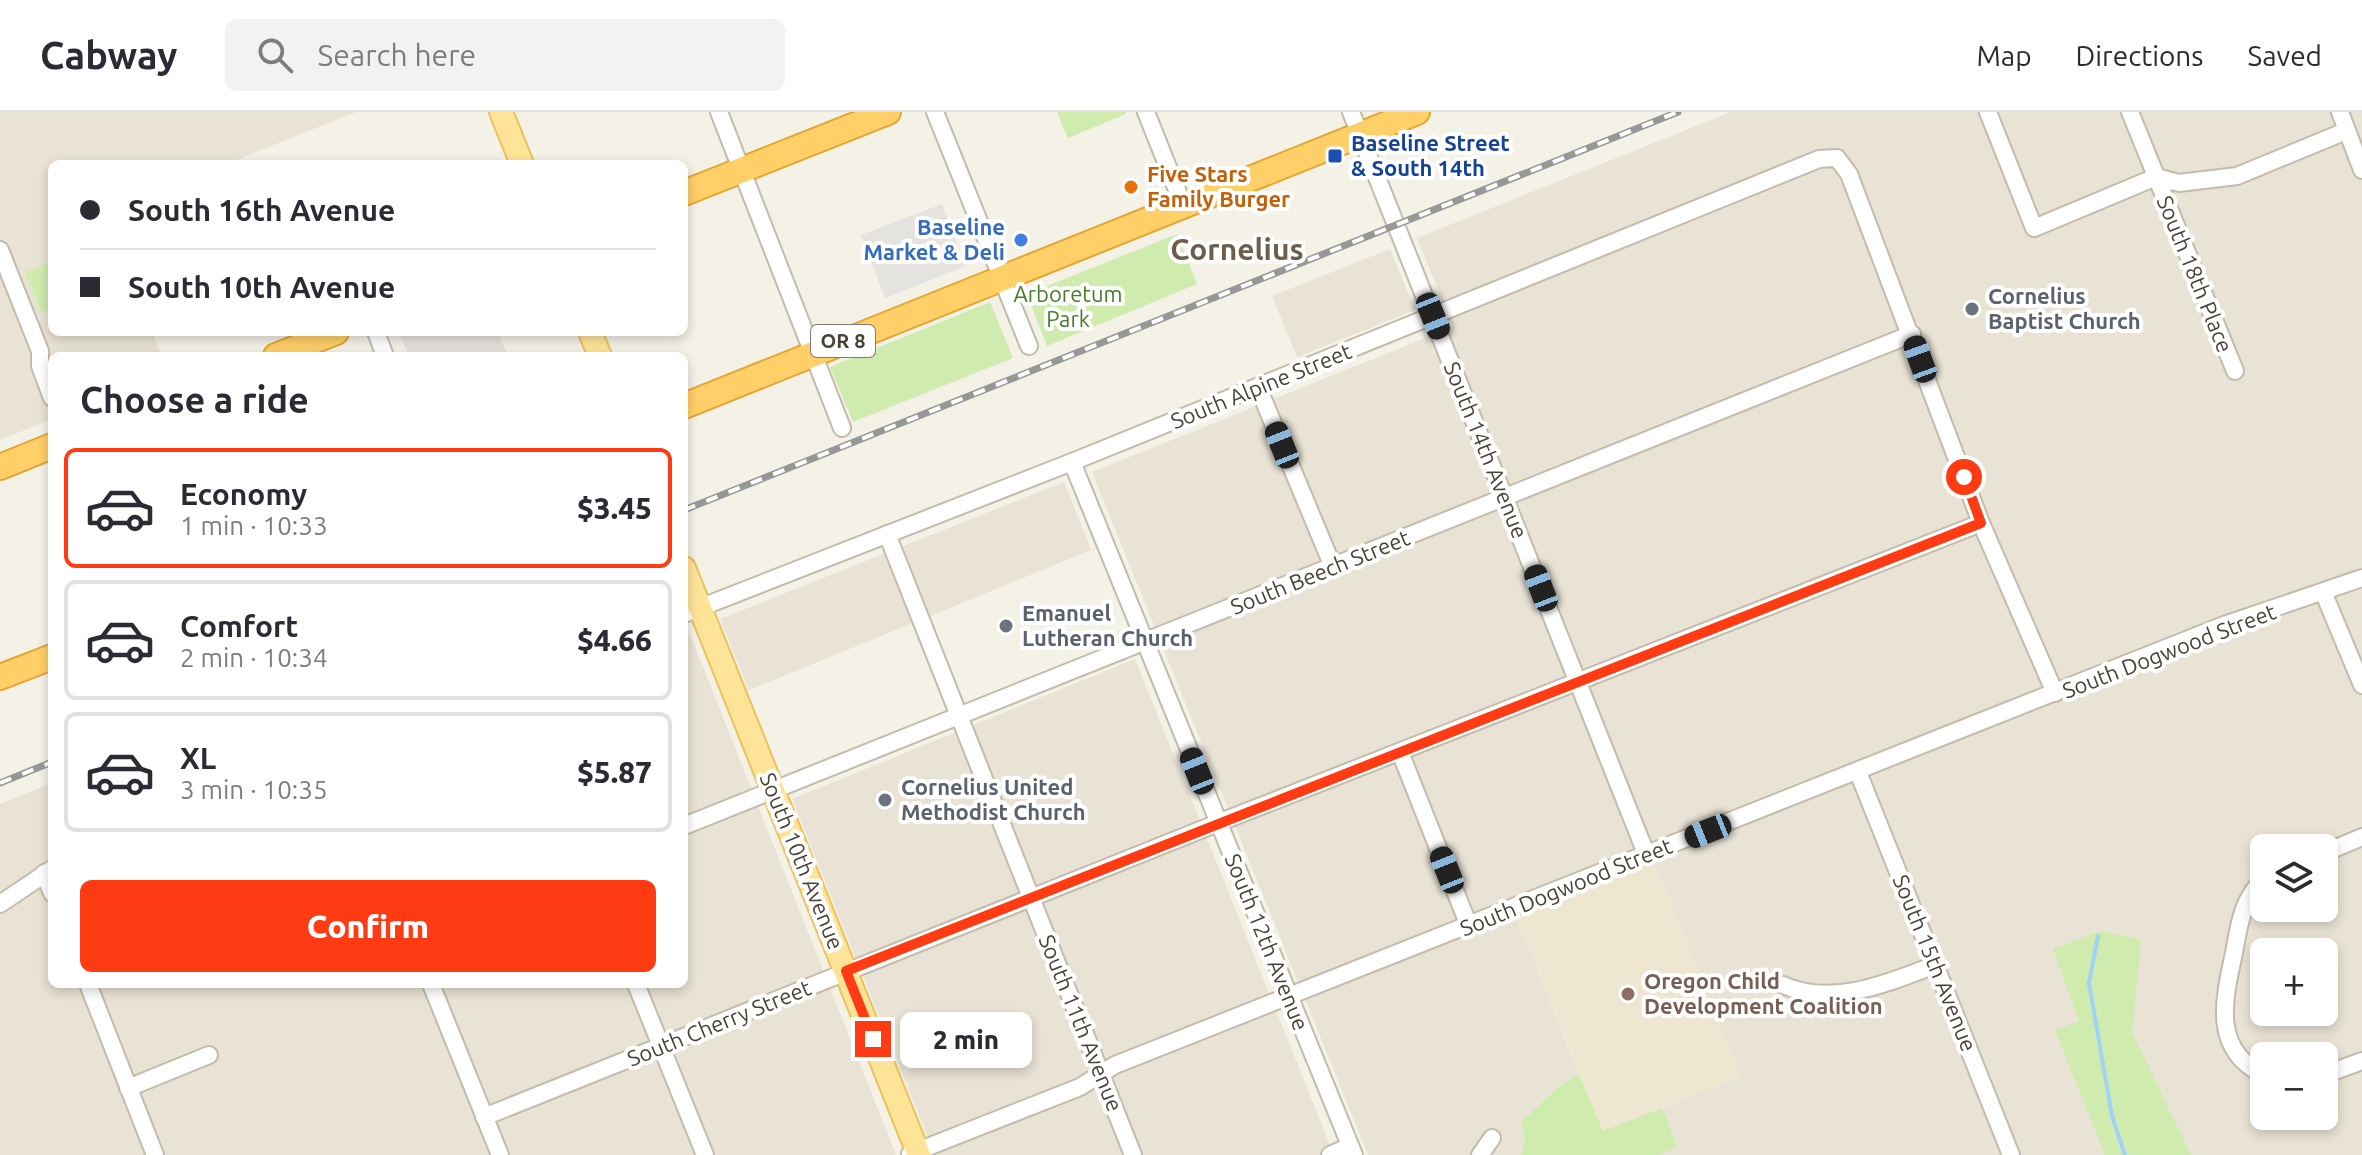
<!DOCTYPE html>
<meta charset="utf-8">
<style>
:root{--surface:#fff;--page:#f2f2f3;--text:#2b2b33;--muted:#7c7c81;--line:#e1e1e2;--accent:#ff3b14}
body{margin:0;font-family:Ubuntu,sans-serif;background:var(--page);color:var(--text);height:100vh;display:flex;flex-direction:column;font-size:30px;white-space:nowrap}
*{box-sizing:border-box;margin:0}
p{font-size:26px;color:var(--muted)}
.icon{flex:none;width:44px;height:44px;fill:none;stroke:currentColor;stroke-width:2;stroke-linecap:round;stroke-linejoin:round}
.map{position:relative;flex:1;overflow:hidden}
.drawer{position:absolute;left:48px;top:240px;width:640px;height:636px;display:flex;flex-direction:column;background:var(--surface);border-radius:12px;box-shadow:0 4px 12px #0003}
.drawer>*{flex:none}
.banner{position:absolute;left:48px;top:48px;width:640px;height:176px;border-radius:12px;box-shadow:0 4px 12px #0003;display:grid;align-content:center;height:176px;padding:0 32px;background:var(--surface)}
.fabs{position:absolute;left:2250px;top:722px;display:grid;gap:16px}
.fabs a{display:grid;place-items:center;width:88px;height:88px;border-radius:12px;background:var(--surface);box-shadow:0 4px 12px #0003;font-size:40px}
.end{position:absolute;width:36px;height:36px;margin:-18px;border:10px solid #ff3b14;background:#fff;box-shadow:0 0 0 4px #fff}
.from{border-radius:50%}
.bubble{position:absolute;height:56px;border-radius:12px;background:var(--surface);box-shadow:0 4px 12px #0003;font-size:26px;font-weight:800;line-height:56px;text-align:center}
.car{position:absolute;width:24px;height:48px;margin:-24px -12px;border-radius:10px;box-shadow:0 0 6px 2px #0007;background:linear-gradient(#222 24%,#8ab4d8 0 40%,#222 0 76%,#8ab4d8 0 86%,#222 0)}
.banner b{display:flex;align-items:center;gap:28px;height:76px;font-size:30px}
.banner b+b{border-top:2px solid var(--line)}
.banner i{width:20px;height:20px;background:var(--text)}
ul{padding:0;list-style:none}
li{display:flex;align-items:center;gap:24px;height:120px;margin:0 16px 12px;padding:0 16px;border:4px solid var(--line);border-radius:12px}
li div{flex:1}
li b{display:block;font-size:30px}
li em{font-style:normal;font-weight:800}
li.current{border-color:var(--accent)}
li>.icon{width:72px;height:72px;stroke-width:1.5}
h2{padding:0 32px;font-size:36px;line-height:96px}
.cta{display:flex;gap:16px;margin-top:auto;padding:16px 32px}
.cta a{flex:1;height:92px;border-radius:12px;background:var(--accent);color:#fff;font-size:32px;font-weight:800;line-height:92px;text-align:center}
header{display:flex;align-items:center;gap:48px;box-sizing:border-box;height:112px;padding:0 40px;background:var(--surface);border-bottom:2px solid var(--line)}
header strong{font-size:38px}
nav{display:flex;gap:44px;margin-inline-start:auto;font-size:28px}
.search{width:560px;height:72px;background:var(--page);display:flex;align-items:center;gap:20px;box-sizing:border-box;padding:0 28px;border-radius:12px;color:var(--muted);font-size:30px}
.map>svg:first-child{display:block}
.residential{fill:#e9e3d5;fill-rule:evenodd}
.industrial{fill:#e7e2dc}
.education{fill:#eee6d1}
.green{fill:#cfebae}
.parking{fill:#e5e3df}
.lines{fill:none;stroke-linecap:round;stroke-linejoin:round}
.stream{stroke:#a1d1f4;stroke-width:4}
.minor-casing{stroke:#c3bcac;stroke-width:20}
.major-casing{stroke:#eac260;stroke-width:26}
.highway-casing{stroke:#e5a531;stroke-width:28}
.minor{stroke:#fff;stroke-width:16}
.major{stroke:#ffe396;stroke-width:22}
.highway{stroke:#ffcf68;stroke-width:24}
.rail-casing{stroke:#979797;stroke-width:7}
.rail{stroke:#fff;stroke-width:4;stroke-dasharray:12;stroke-linecap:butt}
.route{stroke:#ff3b14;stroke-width:10}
.transit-dot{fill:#1a4fb4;stroke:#fff;stroke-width:3}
.food-dot{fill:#e8710a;stroke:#fff;stroke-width:3}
.shop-dot{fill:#3f7fe0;stroke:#fff;stroke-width:3}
.worship-dot{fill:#6b7280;stroke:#fff;stroke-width:3}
.education-dot{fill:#8d6e63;stroke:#fff;stroke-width:3}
.labels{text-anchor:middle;stroke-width:8;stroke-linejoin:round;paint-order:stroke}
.shield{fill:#fff;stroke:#7f7a72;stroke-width:2}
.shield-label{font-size:20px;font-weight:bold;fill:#484136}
.transit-label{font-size:22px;font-weight:bold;fill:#164399;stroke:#fff;text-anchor:start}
.food-label{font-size:22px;font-weight:bold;fill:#c56008;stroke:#fff;text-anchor:start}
.shop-label{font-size:22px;font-weight:bold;fill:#366cbe;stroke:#fff;text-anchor:end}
.street-label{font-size:22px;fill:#484136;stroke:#fff}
.park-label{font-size:22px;fill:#457d26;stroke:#fff}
.worship-label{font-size:22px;font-weight:bold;fill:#5b616d;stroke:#fff;text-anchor:start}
.education-label{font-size:22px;font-weight:bold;fill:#785e54;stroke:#fff;text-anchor:start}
.district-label{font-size:30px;font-weight:bold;fill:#6b5f4c;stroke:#fff}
</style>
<header>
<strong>Cabway</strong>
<div class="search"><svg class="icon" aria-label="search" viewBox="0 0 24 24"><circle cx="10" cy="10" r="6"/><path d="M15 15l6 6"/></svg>Search here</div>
<nav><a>Map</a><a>Directions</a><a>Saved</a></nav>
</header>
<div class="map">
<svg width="2362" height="1043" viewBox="0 0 2362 1043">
<rect width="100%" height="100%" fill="#f4f1e7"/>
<g class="residential">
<path d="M0,0h356l-129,52h-175v97l-27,11 16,41 11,-4v23h100l10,24h-110v63l-52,21z"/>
<path d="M1731,0h631v1043h-229l-54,-134 -23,10 49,124h-448l21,-9 -16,-38 79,-32 -225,-161 63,159 -23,15 -35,33 4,19 -4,14h-153l-276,-683 361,-145 -36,-89zM2264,736h60v60h-60zM2264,840h60v60h-60zM2264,944h60v60h-60z"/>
<path d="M1390,137l25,61 -118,47 -25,-61z"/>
<path d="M1064,370l27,68 -342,140 -29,-71z"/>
<path d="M684,515l6,7 206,521h-896v-351l52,-21v201h632z"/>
<path d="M1135,547l199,496h-399l-143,-356z"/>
</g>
<path class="industrial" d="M399,220h99l10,24h-99z"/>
<path class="education" d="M1654,748l87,216 -138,56 -87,-217z"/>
<g class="green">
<path d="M1057,0h69v2l-58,24z"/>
<path d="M1177,122l20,50 -150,62 -20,-52z"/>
<path d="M52,149v48l-11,4 -16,-41z"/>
<path d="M990,190l23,56 -160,64 -23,-55z"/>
<path d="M2101,819l40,9 -9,93 59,122h-86l-50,-125 24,-9 -26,-72z"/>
<path d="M1579,962l24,57 59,-23 16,39 -21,8h-136l4,-14 -4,-19 35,-33z"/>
</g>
<path class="parking" d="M942,92l24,62 -81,32 -24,-63z"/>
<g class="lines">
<path class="stream" d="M2098,824l-9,47 23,133 13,39"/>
<defs>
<g id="minor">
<path d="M719,0l123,316"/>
<path d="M935,0l94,234"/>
<path d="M1146,0l37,93"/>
<path d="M1351,0l296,744"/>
<path d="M1988,0l46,116 122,-51 23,6 58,-7 109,-45"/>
<path d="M2130,0l105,259"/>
<path d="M2340,0l22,58"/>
<path d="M0,138l40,101v15l12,32"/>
<path d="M376,220l9,24"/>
<path d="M1258,275l75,180"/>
<path d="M1072,350l282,693"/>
<path d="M887,422l246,621"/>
<path d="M2324,482l38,91"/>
<path d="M684,502l388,-152 747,-303 18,-1 12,16 132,349 74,170"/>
<path d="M1400,640l69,174"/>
<path d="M1858,660l153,383"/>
<path d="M684,714l1228,-492"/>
<path d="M2324,741l38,-16"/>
<path d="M44,761l8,20"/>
<path d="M2264,767c-22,20 -25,46 -30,74 -10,46 -23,97 30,122"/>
<path d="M0,792l52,-35"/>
<path d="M88,872l67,171"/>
<path d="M431,872l69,171"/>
<path d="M636,872l69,171"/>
<path d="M1783,873c49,22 105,-2 152,-20"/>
<path d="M2324,963l38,-14"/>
<path d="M128,976l81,-33"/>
<path d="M484,1005l734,-294 763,-300"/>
<path d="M910,1042l170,-67 35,-22 1109,-440 138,-47"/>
<path d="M1330,1043l20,-9"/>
<path d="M1480,1043l12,-17"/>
</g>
<g id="major">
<path d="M501,0l21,52"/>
<path d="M590,220l10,24"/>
<path d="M684,456l235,587"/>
</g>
<g id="highway">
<path d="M684,81l204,-81"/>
<path d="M276,244l60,-24"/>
<path d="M684,294l733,-294"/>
<path d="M0,355l52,-21"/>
<path d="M0,565l52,-20"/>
</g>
</defs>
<use href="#minor" class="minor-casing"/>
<use href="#major" class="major-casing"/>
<use href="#highway" class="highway-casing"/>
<use href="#minor" class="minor"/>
<use href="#major" class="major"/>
<use href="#highway" class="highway"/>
<defs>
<g id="rail">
<path d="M684,398l994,-398"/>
<path d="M0,671l52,-21"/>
</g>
</defs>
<use href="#rail" class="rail-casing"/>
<use href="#rail" class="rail"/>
</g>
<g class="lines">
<path class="route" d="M873,927l-27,-68 1135,-448 -17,-46"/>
</g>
<rect class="transit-dot" x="1327" y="36" width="16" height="16" rx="4"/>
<circle class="food-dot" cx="1131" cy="75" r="8"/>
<circle class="shop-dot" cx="1021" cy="128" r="8"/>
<g class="worship-dot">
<circle cx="1972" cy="197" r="8"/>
<circle cx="1006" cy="514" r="8"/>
<circle cx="885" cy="688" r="8"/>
</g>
<circle class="education-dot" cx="1628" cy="882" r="8"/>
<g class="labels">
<rect class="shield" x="811" y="213" width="64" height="32" rx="6"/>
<g class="shield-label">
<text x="843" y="236">OR 8</text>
</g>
<g class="transit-label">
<text x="1351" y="39">Baseline Street<tspan x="1351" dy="25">&amp; South 14th</tspan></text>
</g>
<g class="food-label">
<text x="1147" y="70">Five Stars<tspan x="1147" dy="25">Family Burger</tspan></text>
</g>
<g class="shop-label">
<text x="1005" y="123">Baseline<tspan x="1005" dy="25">Market &amp; Deli</tspan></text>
</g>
<g class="street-label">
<text transform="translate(2195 162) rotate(68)" y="8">South 18th Place</text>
<text transform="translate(1261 274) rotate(-22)" y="8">South Alpine Street</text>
<text transform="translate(1486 338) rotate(68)" y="8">South 14th Avenue</text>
<text transform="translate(1320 460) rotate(-22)" y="8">South Beech Street</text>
<text transform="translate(2169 539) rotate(-21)" y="8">South Dogwood Street</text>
<text transform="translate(802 749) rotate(68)" y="8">South 10th Avenue</text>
<text transform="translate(1566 775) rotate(-22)" y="8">South Dogwood Street</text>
<text transform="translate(1267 830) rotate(68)" y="8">South 12th Avenue</text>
<text transform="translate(1935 851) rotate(68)" y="8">South 15th Avenue</text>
<text transform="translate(719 911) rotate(-22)" y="8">South Cherry Street</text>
<text transform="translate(1081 911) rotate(68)" y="8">South 11th Avenue</text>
</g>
<g class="park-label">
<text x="1068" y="190">Arboretum<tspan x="1068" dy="25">Park</tspan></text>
</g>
<g class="worship-label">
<text x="1988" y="192">Cornelius<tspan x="1988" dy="25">Baptist Church</tspan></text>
<text x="1022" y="509">Emanuel<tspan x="1022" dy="25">Lutheran Church</tspan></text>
<text x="901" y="683">Cornelius United<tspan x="901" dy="25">Methodist Church</tspan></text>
</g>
<g class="education-label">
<text x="1644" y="877">Oregon Child<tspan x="1644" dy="25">Development Coalition</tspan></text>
</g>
<g class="district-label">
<text x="1237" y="148">Cornelius</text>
</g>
</g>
</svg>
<div class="fabs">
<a><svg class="icon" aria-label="layers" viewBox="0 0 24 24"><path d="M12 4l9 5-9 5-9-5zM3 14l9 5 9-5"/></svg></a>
<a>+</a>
<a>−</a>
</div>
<i class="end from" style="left:1964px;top:365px"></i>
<i class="end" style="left:873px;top:927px"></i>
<div class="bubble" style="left:900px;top:900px;width:132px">2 min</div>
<i class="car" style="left:1433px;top:204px;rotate:158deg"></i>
<i class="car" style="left:1920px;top:247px;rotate:340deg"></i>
<i class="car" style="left:1282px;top:333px;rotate:338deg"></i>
<i class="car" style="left:1541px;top:476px;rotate:339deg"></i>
<i class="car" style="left:1197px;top:659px;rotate:338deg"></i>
<i class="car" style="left:1708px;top:719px;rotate:248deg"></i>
<i class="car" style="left:1447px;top:758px;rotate:338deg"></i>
<div class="banner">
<b><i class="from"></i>South 16th Avenue</b>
<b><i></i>South 10th Avenue</b>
</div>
<section class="drawer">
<h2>Choose a ride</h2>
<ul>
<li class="current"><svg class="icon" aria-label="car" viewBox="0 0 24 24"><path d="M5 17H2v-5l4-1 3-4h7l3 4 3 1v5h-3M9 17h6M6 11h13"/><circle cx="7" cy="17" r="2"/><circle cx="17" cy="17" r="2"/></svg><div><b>Economy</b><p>1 min · 10:33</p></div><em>$3.45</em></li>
<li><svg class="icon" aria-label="car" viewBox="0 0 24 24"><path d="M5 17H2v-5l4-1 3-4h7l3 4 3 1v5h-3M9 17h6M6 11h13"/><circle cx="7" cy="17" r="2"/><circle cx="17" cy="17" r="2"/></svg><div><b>Comfort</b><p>2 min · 10:34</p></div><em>$4.66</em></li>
<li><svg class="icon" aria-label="car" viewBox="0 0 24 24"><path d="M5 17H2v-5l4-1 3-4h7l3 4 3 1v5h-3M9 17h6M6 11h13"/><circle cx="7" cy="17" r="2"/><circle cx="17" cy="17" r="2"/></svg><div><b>XL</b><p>3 min · 10:35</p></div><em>$5.87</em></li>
</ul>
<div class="cta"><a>Confirm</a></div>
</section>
</div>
